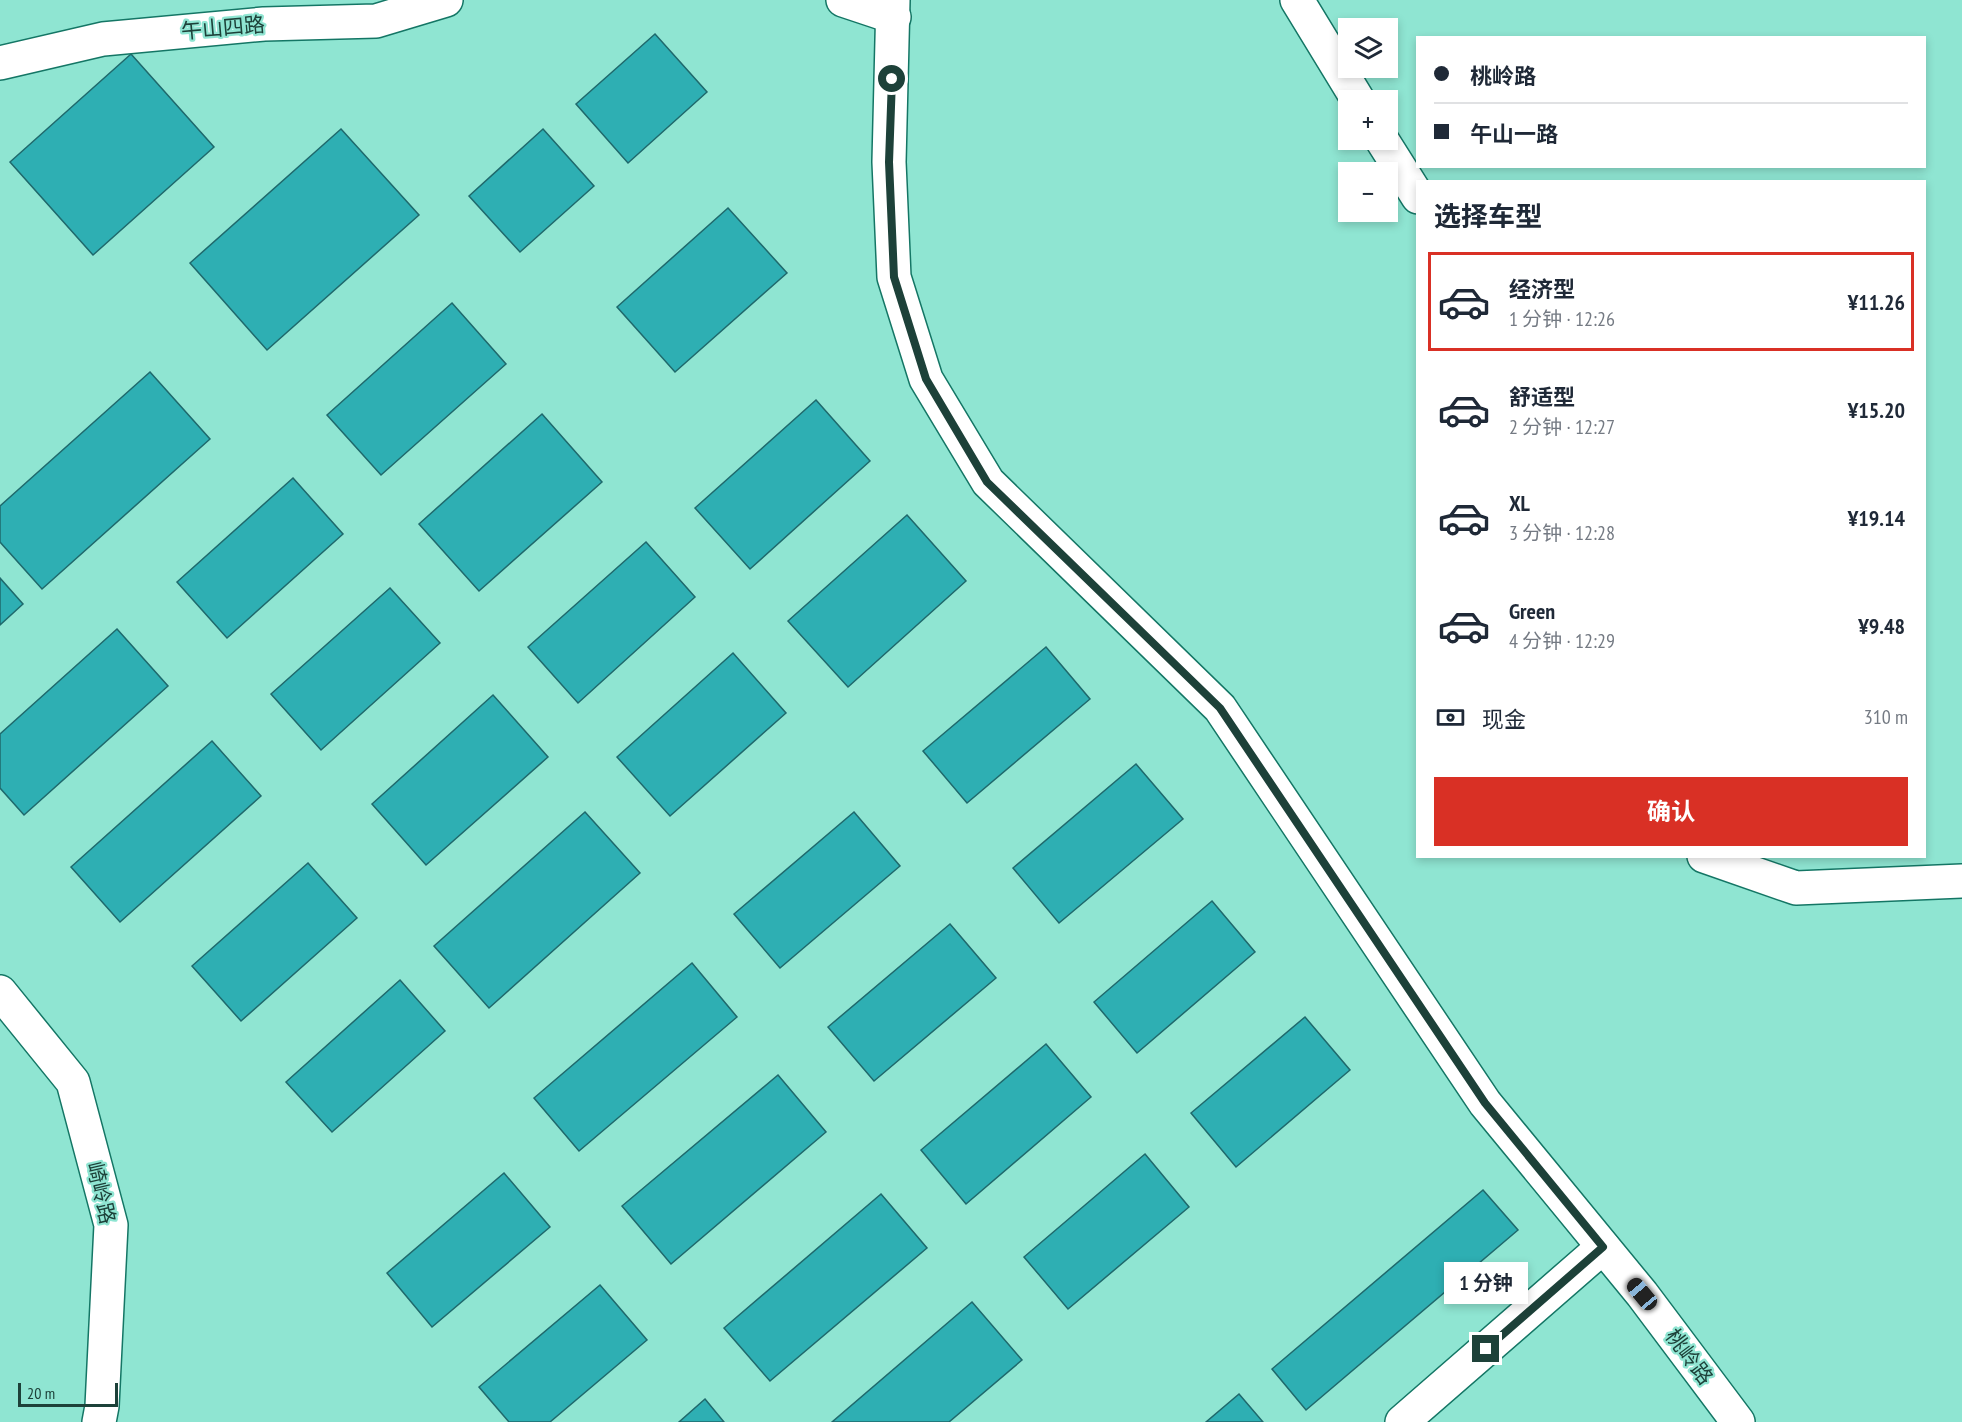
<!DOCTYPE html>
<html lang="zh">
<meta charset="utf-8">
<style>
:root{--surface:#fff;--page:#f2f2f3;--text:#1f2937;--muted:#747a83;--line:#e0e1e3;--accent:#d93025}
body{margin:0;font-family:"PT Sans Narrow","Noto Sans SC",sans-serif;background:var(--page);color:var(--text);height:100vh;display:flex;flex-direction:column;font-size:22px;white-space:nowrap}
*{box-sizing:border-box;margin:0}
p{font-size:20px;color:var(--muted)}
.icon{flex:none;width:33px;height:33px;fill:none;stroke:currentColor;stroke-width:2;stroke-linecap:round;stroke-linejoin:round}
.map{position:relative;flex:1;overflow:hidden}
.sheet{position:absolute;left:1416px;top:180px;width:510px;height:678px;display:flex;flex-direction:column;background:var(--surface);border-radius:0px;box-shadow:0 3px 9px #0003}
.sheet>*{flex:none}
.banner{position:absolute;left:1416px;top:36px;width:510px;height:132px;border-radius:0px;box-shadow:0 3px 9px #0003;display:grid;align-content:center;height:132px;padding:0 18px;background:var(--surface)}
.buttons{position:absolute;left:1338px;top:18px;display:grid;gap:12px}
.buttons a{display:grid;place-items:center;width:60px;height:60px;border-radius:0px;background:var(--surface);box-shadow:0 3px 9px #0003;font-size:30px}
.scale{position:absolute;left:18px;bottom:15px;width:100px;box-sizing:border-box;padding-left:6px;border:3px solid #1d4139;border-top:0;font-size:16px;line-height:21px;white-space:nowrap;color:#1d4139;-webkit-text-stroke:4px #8fe5d2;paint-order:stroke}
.end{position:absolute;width:27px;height:27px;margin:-14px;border:8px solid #1d4139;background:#fff;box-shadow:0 0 0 3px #fff}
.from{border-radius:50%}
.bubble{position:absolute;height:42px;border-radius:0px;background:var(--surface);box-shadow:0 3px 9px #0003;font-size:20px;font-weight:700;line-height:42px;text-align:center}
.car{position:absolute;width:18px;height:36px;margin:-18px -9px;border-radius:8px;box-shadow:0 0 4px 2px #0007;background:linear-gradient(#222 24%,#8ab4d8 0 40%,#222 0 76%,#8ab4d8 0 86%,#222 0)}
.banner b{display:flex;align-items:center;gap:21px;height:57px;font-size:22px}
.banner b+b{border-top:2px solid var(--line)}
.banner i{width:15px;height:15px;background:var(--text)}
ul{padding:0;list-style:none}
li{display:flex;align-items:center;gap:18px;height:99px;margin:0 12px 9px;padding:0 6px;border:3px solid transparent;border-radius:0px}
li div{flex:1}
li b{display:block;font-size:22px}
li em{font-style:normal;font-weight:700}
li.current{border-color:var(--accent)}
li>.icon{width:54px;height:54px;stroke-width:1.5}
h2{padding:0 18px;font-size:27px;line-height:72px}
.pay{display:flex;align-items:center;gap:15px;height:66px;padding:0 18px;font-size:22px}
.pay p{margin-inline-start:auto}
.button{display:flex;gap:12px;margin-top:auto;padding:12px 18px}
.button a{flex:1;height:69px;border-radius:0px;background:var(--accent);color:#fff;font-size:24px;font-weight:700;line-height:69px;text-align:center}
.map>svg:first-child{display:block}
.building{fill:#2eafb3;stroke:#1f696c;stroke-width:1.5}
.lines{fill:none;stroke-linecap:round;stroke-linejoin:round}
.minor-casing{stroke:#147665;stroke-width:36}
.minor{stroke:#fff;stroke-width:33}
.route{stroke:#1d4139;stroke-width:8}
.labels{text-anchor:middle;stroke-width:4.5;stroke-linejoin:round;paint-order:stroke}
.street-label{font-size:21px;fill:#1d4139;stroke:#8fe5d2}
</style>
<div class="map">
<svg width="1962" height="1422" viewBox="0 0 1962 1422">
<rect width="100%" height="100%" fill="#8fe5d2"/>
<g class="building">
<path d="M655,34l52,58 -79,71 -52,-59z"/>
<path d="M131,54l83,93 -121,108 -83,-93z"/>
<path d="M341,129l78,86 -152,135 -77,-87z"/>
<path d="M543,129l51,57 -74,66 -51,-56z"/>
<path d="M728,208l59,65 -112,99 -58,-65z"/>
<path d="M452,303l54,61 -125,111 -54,-60z"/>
<path d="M150,372l60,67 -168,150 -42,-47v-36z"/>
<path d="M816,400l54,61 -120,108 -55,-61z"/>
<path d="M542,414l60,68 -123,109 -60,-67z"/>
<path d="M293,478l50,56 -116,104 -50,-56z"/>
<path d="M907,515l59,66 -118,106 -60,-66z"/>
<path d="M646,542l49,55 -117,106 -50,-56z"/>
<path d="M0,578l23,26 -23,21z"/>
<path d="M390,588l50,55 -119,107 -50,-56z"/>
<path d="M117,629l51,57 -144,129 -24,-27v-54z"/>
<path d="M1046,647l44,52 -123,104 -44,-52z"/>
<path d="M733,653l53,60 -116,103 -53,-59z"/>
<path d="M493,695l55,62 -122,108 -54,-61z"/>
<path d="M212,741l49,55 -141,126 -49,-55z"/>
<path d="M1136,764l47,55 -124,104 -46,-55z"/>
<path d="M585,812l55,61 -151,135 -55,-62z"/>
<path d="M854,812l46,54 -120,102 -46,-54z"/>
<path d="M308,863l49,55 -116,103 -49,-55z"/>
<path d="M1212,901l43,51 -118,101 -43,-51z"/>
<path d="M950,924l46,54 -122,103 -46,-54z"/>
<path d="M692,963l45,54 -158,134 -45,-53z"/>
<path d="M400,980l45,51 -113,101 -46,-50z"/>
<path d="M1305,1017l45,53 -114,97 -45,-54z"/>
<path d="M1046,1044l45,53 -125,107 -45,-54z"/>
<path d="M778,1075l48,57 -155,132 -49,-58z"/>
<path d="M1145,1154l44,53 -121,102 -44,-52z"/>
<path d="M504,1173l46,54 -118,100 -45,-54z"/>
<path d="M1483,1190l35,40 -212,180 -34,-41z"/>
<path d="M881,1194l46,54 -157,133 -46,-53z"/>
<path d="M600,1285l47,55 -97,82h-41l-30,-35z"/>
<path d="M972,1302l50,58 -73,62h-117z"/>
<path d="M1239,1394l24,28h-57z"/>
<path d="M705,1399l19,23h-45z"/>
</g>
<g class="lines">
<defs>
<g id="minor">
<path d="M843,0l51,17"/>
<path d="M893,0l-4,162 5,115 32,102 62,103 232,226 265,395 157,191 96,128"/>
<path d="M1297,0l61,100"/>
<path d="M0,63l103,-24 161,-15 112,-3 70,-21"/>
<path d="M1382,140l36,57"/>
<path d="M1704,856l92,32 166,-7"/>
<path d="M0,992l73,90 38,143 -9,181 -3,16"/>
<path d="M1402,1422l201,-175"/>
</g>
</defs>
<use href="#minor" class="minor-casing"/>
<use href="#minor" class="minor"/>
</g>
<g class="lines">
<path class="route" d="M892,79l-3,83 5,115 32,102 61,103 233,226 265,395 118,144 -117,102"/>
</g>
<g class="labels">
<g class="street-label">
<text transform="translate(223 28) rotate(-5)" y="7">午山四路</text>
<text transform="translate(101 1193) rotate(77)" y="7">崎岭路</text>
<text transform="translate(1689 1357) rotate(53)" y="7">桃岭路</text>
</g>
</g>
</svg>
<div class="buttons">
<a><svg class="icon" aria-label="layers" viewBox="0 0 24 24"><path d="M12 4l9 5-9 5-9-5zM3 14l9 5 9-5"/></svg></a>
<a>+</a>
<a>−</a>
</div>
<div class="scale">20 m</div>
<i class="end from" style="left:892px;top:79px"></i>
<i class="end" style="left:1486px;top:1349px"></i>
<div class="bubble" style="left:1444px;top:1262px;width:84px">1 分钟</div>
<i class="car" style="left:1642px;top:1294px;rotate:320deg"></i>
<div class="banner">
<b><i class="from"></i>桃岭路</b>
<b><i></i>午山一路</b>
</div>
<section class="sheet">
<h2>选择车型</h2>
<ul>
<li class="current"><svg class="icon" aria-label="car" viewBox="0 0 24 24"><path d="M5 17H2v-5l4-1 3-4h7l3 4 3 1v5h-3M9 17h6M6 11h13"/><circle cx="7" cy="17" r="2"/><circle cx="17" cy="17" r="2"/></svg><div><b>经济型</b><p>1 分钟 · 12:26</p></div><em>¥11.26</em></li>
<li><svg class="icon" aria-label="car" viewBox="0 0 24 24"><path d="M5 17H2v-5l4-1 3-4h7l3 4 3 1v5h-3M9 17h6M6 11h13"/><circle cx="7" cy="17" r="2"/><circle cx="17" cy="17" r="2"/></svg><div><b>舒适型</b><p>2 分钟 · 12:27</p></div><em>¥15.20</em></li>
<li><svg class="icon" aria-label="car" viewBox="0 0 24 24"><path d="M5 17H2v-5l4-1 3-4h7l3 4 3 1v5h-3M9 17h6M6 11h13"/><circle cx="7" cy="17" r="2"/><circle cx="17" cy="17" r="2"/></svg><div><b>XL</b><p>3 分钟 · 12:28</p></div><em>¥19.14</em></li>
<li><svg class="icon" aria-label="car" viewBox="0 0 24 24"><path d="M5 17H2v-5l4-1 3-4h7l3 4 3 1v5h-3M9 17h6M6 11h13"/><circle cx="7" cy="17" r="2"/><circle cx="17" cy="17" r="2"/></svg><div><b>Green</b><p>4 分钟 · 12:29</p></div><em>¥9.48</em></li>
</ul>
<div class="pay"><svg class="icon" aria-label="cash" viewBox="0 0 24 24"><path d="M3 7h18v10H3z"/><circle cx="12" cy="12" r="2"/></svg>现金<p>310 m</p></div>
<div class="button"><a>确认</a></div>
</section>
</div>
